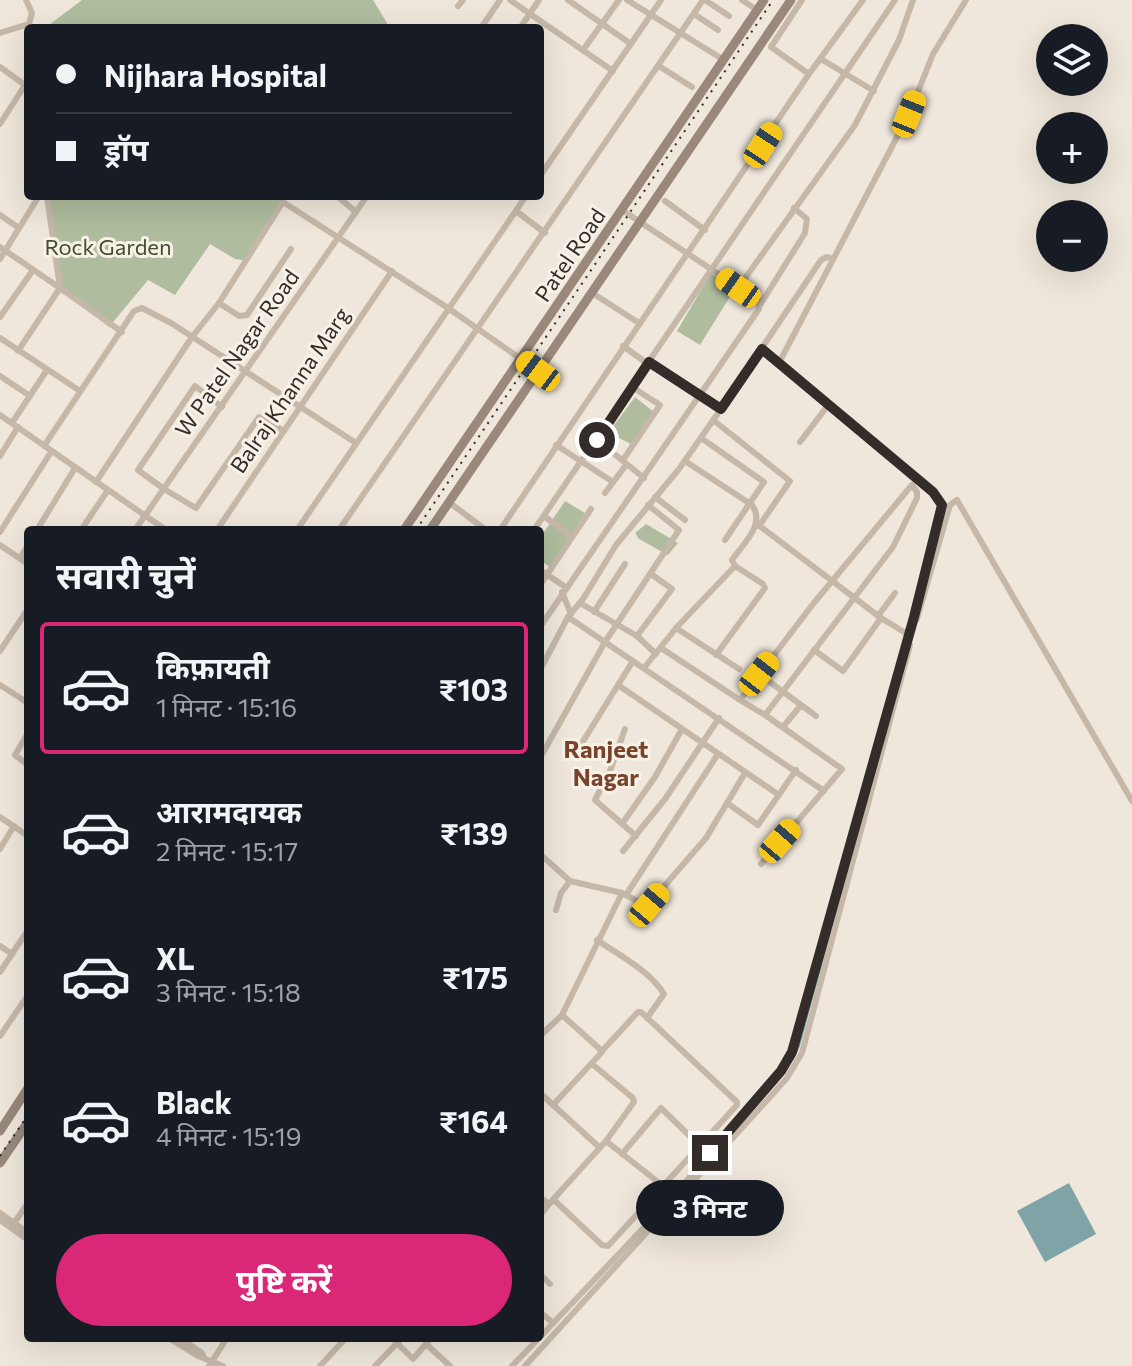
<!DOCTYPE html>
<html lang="hi">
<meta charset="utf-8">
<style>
:root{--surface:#171b24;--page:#242831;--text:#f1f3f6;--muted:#9ea1a6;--line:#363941;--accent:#db2777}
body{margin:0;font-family:Commissioner,"Noto Sans Devanagari",sans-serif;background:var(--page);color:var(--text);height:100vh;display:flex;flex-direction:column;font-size:30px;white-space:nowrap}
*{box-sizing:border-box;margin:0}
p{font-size:26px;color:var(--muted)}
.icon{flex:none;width:44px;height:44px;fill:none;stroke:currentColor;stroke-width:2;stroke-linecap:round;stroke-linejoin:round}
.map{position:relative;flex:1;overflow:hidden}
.panel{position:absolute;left:24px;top:526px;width:520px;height:816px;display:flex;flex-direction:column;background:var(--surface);border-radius:8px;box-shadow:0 8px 32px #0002}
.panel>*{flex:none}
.top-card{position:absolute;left:24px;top:24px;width:520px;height:176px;border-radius:8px;box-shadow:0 8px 32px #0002;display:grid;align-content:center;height:176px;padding:0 32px;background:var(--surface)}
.controls{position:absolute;left:1036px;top:24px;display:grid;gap:16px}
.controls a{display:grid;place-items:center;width:72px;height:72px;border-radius:50%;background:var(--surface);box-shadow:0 8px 32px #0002;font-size:40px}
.end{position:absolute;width:36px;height:36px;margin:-18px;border:10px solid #332c28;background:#fff;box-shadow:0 0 0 4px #fff}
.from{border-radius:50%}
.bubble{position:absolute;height:56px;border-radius:28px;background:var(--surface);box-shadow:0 8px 32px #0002;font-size:26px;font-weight:700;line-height:56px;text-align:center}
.car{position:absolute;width:24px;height:48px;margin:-24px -12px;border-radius:10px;box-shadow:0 0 6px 2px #0007;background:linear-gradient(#f5c518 24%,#345 0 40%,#f5c518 0 76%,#345 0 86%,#f5c518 0)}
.top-card b{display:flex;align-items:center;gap:28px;height:76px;font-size:30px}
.top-card b+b{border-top:2px solid var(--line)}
.top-card i{width:20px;height:20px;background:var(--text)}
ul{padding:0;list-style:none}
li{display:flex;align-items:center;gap:24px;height:132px;margin:0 16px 12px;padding:0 16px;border:4px solid transparent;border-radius:8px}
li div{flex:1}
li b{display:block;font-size:30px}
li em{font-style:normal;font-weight:700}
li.selected{border-color:var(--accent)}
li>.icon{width:72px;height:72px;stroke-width:1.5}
h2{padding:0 32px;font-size:36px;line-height:96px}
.button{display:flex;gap:16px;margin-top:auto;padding:16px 32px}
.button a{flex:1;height:92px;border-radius:48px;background:var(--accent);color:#fff;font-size:32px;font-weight:700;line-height:92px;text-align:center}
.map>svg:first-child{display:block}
.green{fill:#afbc9d}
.water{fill:#7ea4a8}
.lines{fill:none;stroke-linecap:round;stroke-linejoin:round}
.stream{stroke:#7ea4a8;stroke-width:2}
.street{stroke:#c5b8a9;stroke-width:6}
.secondary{stroke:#99887b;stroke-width:9}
.rail{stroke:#332c28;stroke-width:2;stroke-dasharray:2 6;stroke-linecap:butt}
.route{stroke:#332c28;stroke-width:10}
.labels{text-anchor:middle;stroke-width:6;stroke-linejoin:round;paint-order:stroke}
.park-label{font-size:22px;fill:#414f2e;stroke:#f7f1e7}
.street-label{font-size:22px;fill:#332c28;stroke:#f7f1e7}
.neighbourhood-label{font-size:24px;font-weight:bold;fill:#79422a;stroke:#f7f1e7}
</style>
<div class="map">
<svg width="1132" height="1366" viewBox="0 0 1132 1366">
<rect width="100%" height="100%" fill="#efe7db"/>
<g class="green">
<path d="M82,0h291l17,28h-345z"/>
<path d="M47,196h240l-44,64 -8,-1 -25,-15 -35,51 -27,-15 -39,47 -49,-39z"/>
<path d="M711,273l23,17 -34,55 -23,-14z"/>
<path d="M635,397l20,16 -24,31 -12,-6 -7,-10z"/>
<path d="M565,501l20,12 -35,54 -10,-7v-22z"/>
<path d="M646,524l32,19 -10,12 -29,-16 -4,-6z"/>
</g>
<path class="water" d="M1069,1183l27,51 -51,28 -28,-51z"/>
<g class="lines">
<path class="stream" d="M783,1072l10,-13 6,-13 62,-227"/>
<g class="street">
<path d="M510,0l103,71"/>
<path d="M568,0l63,44"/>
<path d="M627,0l97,60"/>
<path d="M705,0l24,16"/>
<path d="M742,0l15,10"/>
<path d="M458,6l5,-6"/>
<path d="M694,14l24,16"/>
<path d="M481,28l19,-28"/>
<path d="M520,28l19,-28"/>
<path d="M0,33l29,-9 3,-11 -6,-13"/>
<path d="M583,50l36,-50"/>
<path d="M821,59l53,32"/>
<path d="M659,66l33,21"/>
<path d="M0,67l25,18 -25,39"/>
<path d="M809,74l54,-74"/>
<path d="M540,176l121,-176"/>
<path d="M47,196l13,92 62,44"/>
<path d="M337,196l19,16"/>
<path d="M665,201l40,29"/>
<path d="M516,211l29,22"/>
<path d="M0,215l19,13"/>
<path d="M0,247l60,41 -42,63"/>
<path d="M0,259l39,-63"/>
<path d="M738,288l117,-163 44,-85 14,-40"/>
<path d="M597,296l42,27"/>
<path d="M219,303l20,13 8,-1 44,-66"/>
<path d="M760,305l45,-72 2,-14 -13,-11"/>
<path d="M0,317l33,-47"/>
<path d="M0,338l80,53"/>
<path d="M623,346l25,18"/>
<path d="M762,349l18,12"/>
<path d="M649,362l72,47 100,-149 6,-3 6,2"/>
<path d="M0,376l30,20"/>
<path d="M222,407l-27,-21 -57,84 26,19 32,19 63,-91 25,14"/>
<path d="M721,409l-42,60 -63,76 -33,54 -15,18 256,174"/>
<path d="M0,415l166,115"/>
<path d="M713,420l77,61 -31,45"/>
<path d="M12,423l35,-53"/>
<path d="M701,438l63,44 -39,58"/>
<path d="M597,440l47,38"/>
<path d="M800,442l29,-38"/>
<path d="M556,445l57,37"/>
<path d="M44,446l90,-135 8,-3 29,15 185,120"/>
<path d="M0,456l18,-29"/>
<path d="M623,460l37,-55 -28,-18"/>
<path d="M96,482l96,-145 27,-34 64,-101 165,106 90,63"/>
<path d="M605,493l21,-28"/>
<path d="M655,497l30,23"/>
<path d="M454,506l32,24"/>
<path d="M544,516l28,21"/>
<path d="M757,524l124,94 -38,53 -29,-21"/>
<path d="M37,530l38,-62"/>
<path d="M81,530l27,-40"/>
<path d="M135,530l232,-334"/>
<path d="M217,530l175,-259"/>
<path d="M297,530l229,-334"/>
<path d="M339,530l364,-530"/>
<path d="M500,530l309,-456 -38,-27 31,-47"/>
<path d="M534,530l361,-530"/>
<path d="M0,532l51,-80"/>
<path d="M0,545l28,19"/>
<path d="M20,558l8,-13"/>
<path d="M540,570l27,18"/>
<path d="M540,585l51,-76"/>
<path d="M562,592l9,22"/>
<path d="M580,603l57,33 19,18"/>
<path d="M594,612l31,-48"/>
<path d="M878,616l17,-23"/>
<path d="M881,618l23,14"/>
<path d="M917,619l33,-114 7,-5 175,301"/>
<path d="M540,627l219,-318v-8l-137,-91"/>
<path d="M676,628l63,41"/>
<path d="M637,636l35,-47 -21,-15"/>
<path d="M661,648l79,52 73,-96 98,-118"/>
<path d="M0,651l28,-42"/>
<path d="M716,655l49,-67 -2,-4 -28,-18"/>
<path d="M633,661l-15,24 161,110"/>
<path d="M644,668l32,-40 59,-62 -3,-6c11,-16 34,-36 20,-55l-67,-44"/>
<path d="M540,670l28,-53"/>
<path d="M759,674l57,42"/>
<path d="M0,685l28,18"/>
<path d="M740,700l25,15 128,-168 24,-49v-6l-5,-7"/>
<path d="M783,727l18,-22"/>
<path d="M625,729l-15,42 -15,29 41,36"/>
<path d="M28,733l-13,22 13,10"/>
<path d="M582,743l36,-58"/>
<path d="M540,758l65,-116 74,-112 -31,-25"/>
<path d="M727,803l31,22 38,-55"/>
<path d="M0,817l28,19"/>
<path d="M622,824l33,-47 27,-48"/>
<path d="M0,849l14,-23"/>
<path d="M623,851l42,-52 54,-81"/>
<path d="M540,854l30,27 52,12 25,13 59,-68 39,-65"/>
<path d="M761,864l81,-95 -77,-54"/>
<path d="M626,895l92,-141"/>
<path d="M556,910l5,-17 9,-12"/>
<path d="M597,940c22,15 53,31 67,54l-17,24"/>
<path d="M0,946l12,8"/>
<path d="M0,972l28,-42"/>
<path d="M0,1036l28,-41"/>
<path d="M540,1036l22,-21"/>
<path d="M592,1064l41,34 1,4 -28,39"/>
<path d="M540,1093l59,54"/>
<path d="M553,1105l49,-53"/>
<path d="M622,1154l39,-46 39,38"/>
<path d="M540,1197l9,7 57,-63 57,45 74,-81v-3l-96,-90h-3l-36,39 -40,-36 60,-122"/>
<path d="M554,1200l48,45 6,1 56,-61"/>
<path d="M0,1213l28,20"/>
<path d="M540,1215l9,-11"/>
<path d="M0,1220l28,20"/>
<path d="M14,1223l14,-20"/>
<path d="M540,1274l10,10"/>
<path d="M540,1312l13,11"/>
<path d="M540,1337l129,-136 112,-130 11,-19 122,-435 28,-112 -9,-13 -153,-131 129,-247 24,-60 33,-54"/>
<path d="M169,1338l29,18 25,10"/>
<path d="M180,1338l22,15 2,4"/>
<path d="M392,1338l21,21 18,-21"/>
<path d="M426,1344l24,22"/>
<path d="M209,1366l18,-28"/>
<path d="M320,1366l24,-26"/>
<path d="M375,1366l27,-28"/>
<path d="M512,1366l27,-28"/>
<path d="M525,1366l236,-259 26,-29 15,-25 108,-408"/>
</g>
<g class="secondary">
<path d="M404,530l360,-530"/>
<path d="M430,530l361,-530"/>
<path d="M0,1131l28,-43"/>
<path d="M0,1163l28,-41"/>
</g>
<g class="rail">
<path d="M416,530l357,-530"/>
<path d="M0,1156l28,-41"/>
</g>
</g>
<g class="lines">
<path class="route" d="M597,440l52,-78 72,47 41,-60 171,143 9,13 -28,112 -122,435 -11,19 -71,82"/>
</g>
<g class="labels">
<g class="park-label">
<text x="108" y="255">Rock Garden</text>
</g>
<g class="street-label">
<text transform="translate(570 255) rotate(-56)" y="8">Patel Road</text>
<text transform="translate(237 353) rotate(-55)" y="8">W Patel Nagar Road</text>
<text transform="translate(290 390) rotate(-56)" y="8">Balraj Khanna Marg</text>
</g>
<g class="neighbourhood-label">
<text x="606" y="758">Ranjeet<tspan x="606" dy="28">Nagar</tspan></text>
</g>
</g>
</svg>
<div class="controls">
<a><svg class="icon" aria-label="layers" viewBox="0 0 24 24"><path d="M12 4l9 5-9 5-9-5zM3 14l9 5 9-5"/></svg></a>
<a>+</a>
<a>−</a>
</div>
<i class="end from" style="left:597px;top:440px"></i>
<i class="end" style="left:710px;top:1153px"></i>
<div class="bubble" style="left:636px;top:1180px;width:148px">3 मिनट</div>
<i class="car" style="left:909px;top:114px;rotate:22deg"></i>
<i class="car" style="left:763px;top:145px;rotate:33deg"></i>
<i class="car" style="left:738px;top:288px;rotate:305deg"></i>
<i class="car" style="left:538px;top:371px;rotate:307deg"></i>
<i class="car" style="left:759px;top:674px;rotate:38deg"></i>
<i class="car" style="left:780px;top:841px;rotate:41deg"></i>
<i class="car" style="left:649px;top:905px;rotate:40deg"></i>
<div class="top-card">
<b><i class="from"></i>Nijhara Hospital</b>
<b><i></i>ड्रॉप</b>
</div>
<section class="panel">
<h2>सवारी चुनें</h2>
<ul>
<li class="selected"><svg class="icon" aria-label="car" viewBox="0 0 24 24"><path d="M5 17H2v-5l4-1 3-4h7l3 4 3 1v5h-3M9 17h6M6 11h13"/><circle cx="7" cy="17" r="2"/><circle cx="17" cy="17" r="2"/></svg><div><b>किफ़ायती</b><p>1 मिनट · 15:16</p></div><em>₹103</em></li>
<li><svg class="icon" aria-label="car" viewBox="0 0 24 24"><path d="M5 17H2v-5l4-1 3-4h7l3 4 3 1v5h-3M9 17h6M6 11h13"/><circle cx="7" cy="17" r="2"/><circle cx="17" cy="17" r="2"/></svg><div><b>आरामदायक</b><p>2 मिनट · 15:17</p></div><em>₹139</em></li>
<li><svg class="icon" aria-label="car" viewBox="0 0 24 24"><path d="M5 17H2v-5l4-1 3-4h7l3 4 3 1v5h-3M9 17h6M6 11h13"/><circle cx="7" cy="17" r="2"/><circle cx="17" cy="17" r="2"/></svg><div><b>XL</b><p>3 मिनट · 15:18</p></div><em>₹175</em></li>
<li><svg class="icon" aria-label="car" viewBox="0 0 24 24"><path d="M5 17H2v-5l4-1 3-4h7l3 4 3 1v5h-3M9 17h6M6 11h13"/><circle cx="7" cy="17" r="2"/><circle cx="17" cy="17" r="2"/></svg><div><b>Black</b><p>4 मिनट · 15:19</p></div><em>₹164</em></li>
</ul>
<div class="button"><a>पुष्टि करें</a></div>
</section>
</div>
